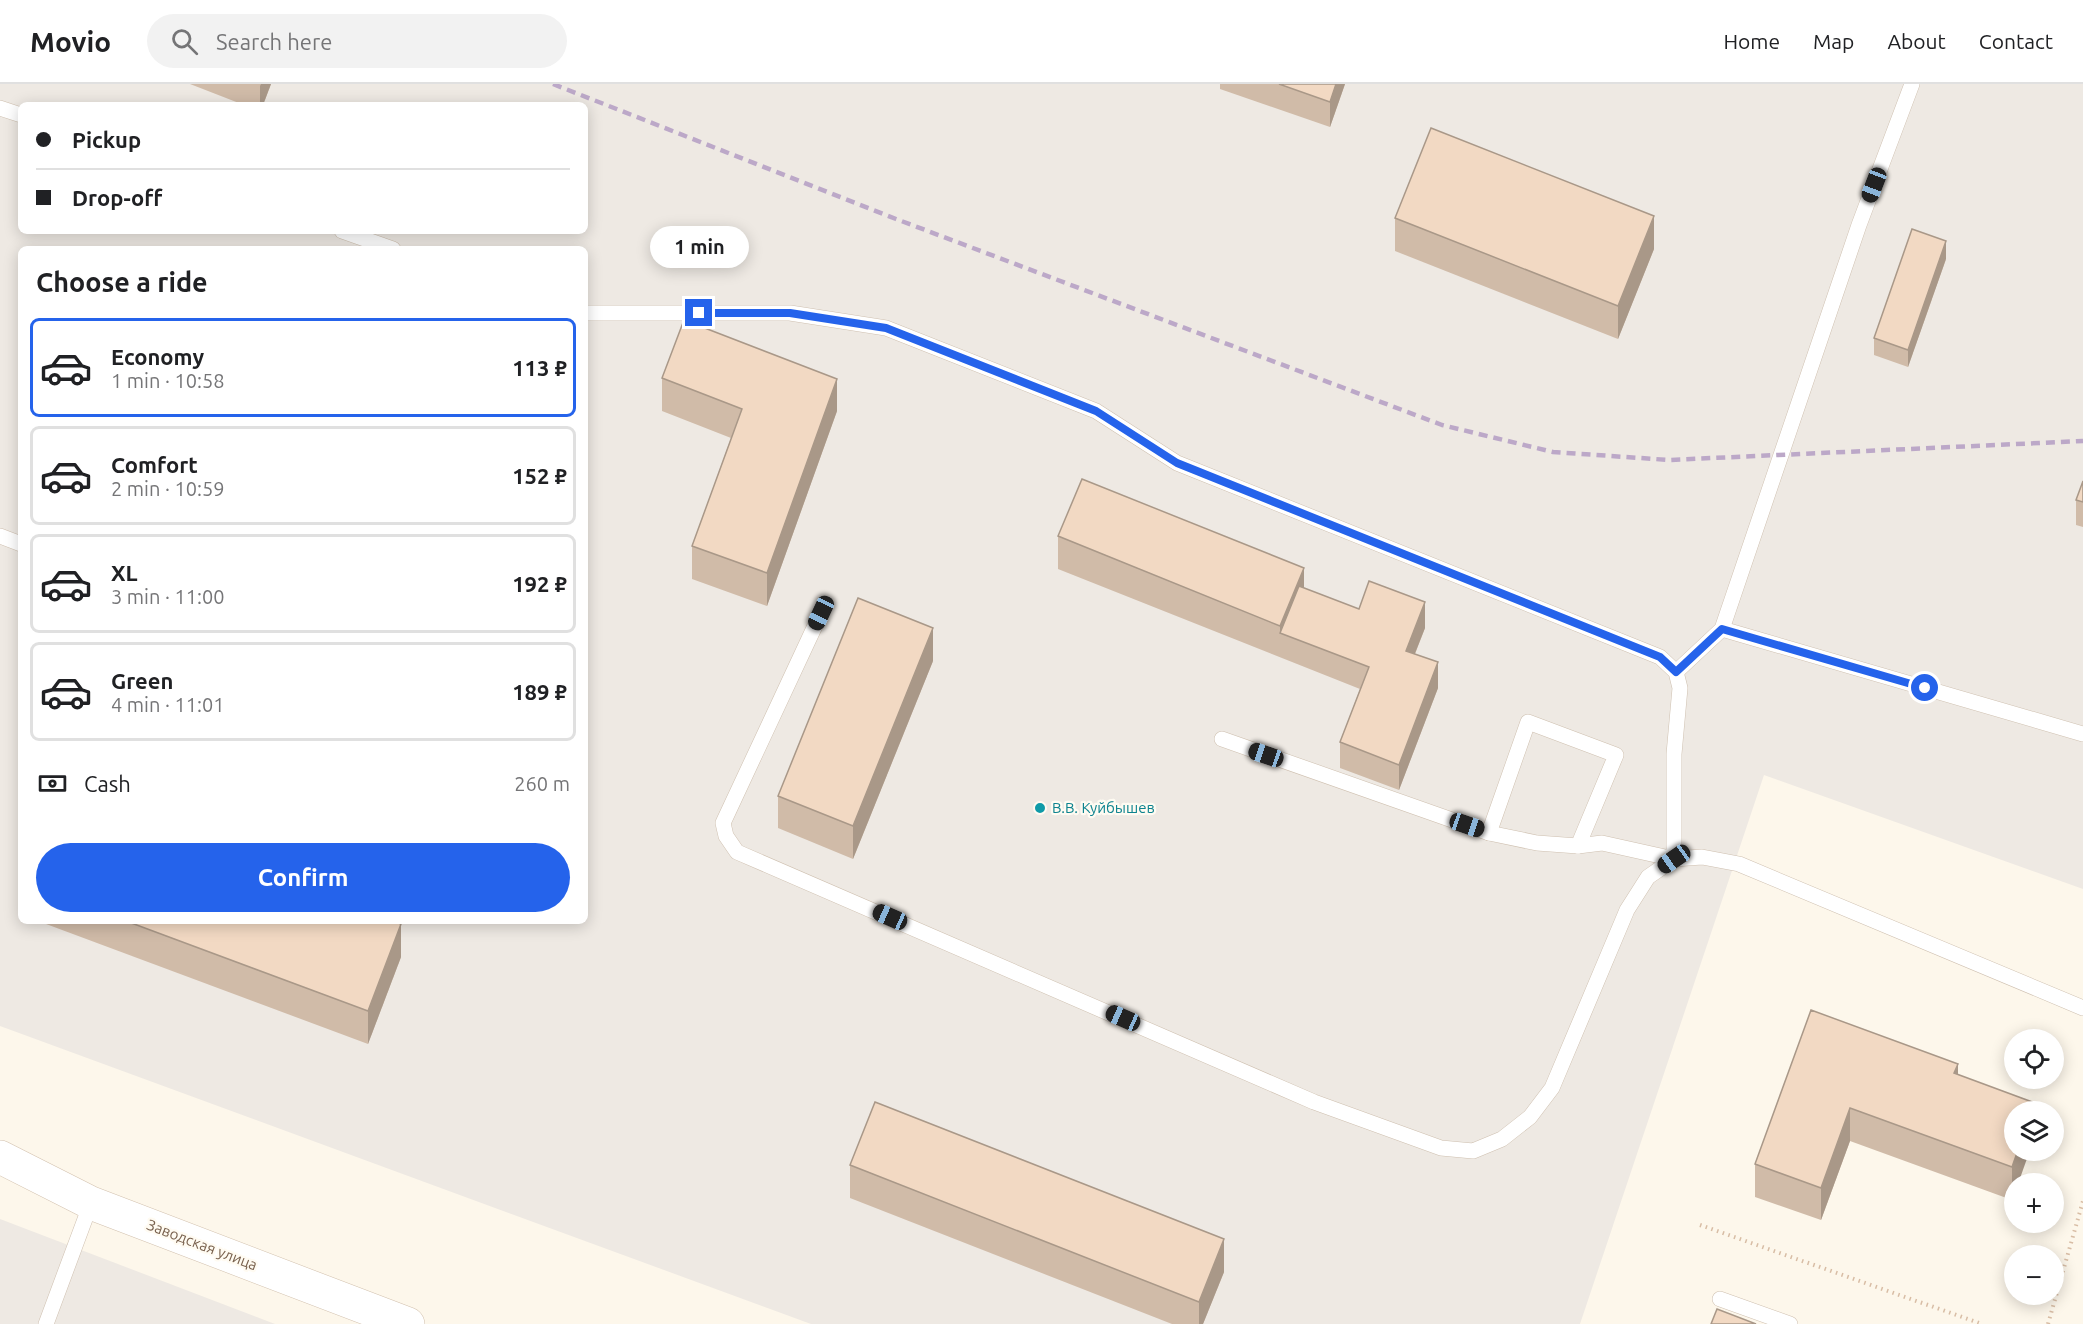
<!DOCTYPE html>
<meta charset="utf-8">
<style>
:root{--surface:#fff;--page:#f2f2f2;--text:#202124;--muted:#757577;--line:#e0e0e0;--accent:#2563eb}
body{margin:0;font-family:Ubuntu,sans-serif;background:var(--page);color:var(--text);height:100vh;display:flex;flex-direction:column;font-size:22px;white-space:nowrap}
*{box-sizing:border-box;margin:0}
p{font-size:20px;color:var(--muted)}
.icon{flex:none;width:33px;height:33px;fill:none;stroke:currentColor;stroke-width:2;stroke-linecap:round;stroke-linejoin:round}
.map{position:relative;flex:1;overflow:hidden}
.side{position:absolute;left:18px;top:162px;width:570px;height:678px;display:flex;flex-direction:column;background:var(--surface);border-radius:9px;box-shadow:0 3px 15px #0003}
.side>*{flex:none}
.top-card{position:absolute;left:18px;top:18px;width:570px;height:132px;border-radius:9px;box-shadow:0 3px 15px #0003;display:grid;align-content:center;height:132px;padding:0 18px;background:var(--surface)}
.tools{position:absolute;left:2004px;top:945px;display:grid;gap:12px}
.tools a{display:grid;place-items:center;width:60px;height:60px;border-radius:50%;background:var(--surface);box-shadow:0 3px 15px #0003;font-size:30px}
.end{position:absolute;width:27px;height:27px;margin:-14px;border:8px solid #2563eb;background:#fff;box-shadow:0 0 0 3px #fff}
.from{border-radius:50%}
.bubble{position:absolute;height:42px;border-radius:21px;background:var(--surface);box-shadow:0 3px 15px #0003;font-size:20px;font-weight:600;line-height:42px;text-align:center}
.car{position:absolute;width:18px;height:36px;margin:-18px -9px;border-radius:8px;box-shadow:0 0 4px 2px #0007;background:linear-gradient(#222 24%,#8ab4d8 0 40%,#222 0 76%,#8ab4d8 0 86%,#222 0)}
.top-card b{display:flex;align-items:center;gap:21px;height:57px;font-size:22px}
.top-card b+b{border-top:2px solid var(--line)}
.top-card i{width:15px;height:15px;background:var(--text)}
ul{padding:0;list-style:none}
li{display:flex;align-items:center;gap:18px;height:99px;margin:0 12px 9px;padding:0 6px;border:3px solid var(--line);border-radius:9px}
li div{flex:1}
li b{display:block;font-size:22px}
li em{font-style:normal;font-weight:600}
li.active{border-color:var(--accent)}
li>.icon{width:54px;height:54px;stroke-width:1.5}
h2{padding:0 18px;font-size:27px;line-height:72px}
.pay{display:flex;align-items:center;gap:15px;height:66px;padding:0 18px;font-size:22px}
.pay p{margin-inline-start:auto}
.cta{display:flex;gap:12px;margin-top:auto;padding:12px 18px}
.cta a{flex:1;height:69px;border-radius:36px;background:var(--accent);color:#fff;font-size:24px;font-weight:600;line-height:69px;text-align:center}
header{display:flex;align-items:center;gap:36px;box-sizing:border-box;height:84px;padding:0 30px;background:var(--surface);border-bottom:2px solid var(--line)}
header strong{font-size:28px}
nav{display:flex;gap:33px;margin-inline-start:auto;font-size:21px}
.search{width:420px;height:54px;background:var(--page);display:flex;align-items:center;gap:15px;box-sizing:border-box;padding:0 21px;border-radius:33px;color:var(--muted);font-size:22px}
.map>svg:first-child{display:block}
.industrial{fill:#eee9e3;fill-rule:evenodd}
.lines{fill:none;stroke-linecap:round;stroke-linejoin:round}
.lane-casing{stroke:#cfc0b0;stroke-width:16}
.secondary-casing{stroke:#d2c1ae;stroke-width:34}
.path{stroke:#d8bda5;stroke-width:4;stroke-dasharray:1.5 4.5;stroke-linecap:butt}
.lane{stroke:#fff;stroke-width:15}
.secondary{stroke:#fff;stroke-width:33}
.rail{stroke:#bca8c8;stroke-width:4.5;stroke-dasharray:9 6;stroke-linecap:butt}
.wall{fill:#d0bba8}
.shaded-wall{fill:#a99888}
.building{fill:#f2d9c3;stroke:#a99888;stroke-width:1.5}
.route{stroke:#2563eb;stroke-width:8}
.culture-dot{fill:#0f9aa8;stroke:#fffbf2;stroke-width:2}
.labels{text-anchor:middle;stroke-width:4.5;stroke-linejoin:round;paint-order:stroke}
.culture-label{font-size:15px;fill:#0d838f;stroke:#fffbf2;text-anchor:start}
.street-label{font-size:15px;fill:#78604d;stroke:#fffbf2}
</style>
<header>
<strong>Movio</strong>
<div class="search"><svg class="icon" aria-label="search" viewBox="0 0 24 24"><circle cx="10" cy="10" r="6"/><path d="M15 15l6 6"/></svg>Search here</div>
<nav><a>Home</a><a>Map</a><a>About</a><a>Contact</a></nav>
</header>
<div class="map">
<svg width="2083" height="1240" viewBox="0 0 2083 1240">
<rect width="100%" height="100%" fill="#fdf7eb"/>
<g class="industrial">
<path d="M0,0h2083v805l-319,-114 -184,549h-769l-811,-298zM21,21h564v126h-564zM21,165h564v672h-564z"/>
<path d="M0,1135l275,105h-275z"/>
</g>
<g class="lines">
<defs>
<g id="lane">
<path d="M0,24l21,7"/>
<path d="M342,147l51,18"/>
<path d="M585,229h205l96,15 210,83 81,52 483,194 16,15 4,16 -6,66v105l-72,-16 -24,3 -41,-3 -48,-10 -267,-94"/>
<path d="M0,452l21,8"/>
<path d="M821,529l-98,210 3,13 11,16 577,250 127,46 32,3 29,-12 28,-22 22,-29 75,-178 21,-33 26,-18 28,-2 37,7 344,144"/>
<path d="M1722,545l361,105"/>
<path d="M1676,588l46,-43 137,-404 53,-141"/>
<path d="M1489,749l39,-111 88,33 -38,91"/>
<path d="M1720,1215l70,25"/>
<path d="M46,1240l45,-121"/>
</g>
<path id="secondary" d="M0,1073l91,46 317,121"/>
</defs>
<use href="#lane" class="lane-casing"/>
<use href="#secondary" class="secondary-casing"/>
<g class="path">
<path d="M1700,1141l282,99"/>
<path d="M2048,1240l35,-123"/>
</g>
<use href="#lane" class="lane"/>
<use href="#secondary" class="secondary"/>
<path class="rail" d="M553,0l343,135 546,206 111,27 116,8 414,-19"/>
</g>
<g class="wall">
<path d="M190,0h81l-8,21h-19z"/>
<path d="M1220,0h125l-15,43 -110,-38z"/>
<path d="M1395,134l259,31 -36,90 -223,-88z"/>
<path d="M1946,175l-38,108 -34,-12v-17z"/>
<path d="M662,294l175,33 -70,195 -75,-27v-33l39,-108 -69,-27z"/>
<path d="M2083,397v46l-7,-2v-25z"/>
<path d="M1058,452l246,52 55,21 66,19 -10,26 23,34 -39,102 -59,-22v-26l20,-53 -302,-120z"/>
<path d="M933,577l-80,198 -75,-31v-32z"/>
<path d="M38,837h355l8,36 -33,87z"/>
<path d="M1811,926l147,65 77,37 -23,88 -162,-59 -29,79 -66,-23v-33z"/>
<path d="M850,1081l374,107 -21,52h-31l-322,-126z"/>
</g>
<g class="shaded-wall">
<path d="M261,0h10l-8,21h-3v-19z"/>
<path d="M1336,0h9l-15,43v-25z"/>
<path d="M1654,132v33l-36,90v-33z"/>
<path d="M1946,157v18l-38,108v-17z"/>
<path d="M837,295v32l-70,195v-33z"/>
<path d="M1304,484v33l-24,32v-7z"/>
<path d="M1425,518v26l-19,48v-25z"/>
<path d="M933,544v33l-80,198v-33z"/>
<path d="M1438,578v26l-39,102v-25z"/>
<path d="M401,840v33l-33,87v-33z"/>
<path d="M1958,980v32l-4,-23z"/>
<path d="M1850,1024v33l-29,79v-32z"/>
<path d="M2018,1066h12l-12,34h-4v8l-2,8v-33z"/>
<path d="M1224,1155v33l-21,52h-4v-22z"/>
</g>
<g class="building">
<path d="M1279,0h57l-6,18z"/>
<path d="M1431,44l223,88 -36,90 -223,-88z"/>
<path d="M1912,145l34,12 -38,109 -34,-12z"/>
<path d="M684,236l153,59 -70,194 -75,-27 50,-137 -80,-31z"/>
<path d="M1082,395l222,89 -24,58 -222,-90z"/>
<path d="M2083,397v21l-7,-2z"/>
<path d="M1369,497l56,21 -19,49 32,11 -39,103 -59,-23 29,-75 -89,-34 19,-47 60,23z"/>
<path d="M858,514l75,30 -80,198 -75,-30z"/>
<path d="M126,837h267l8,3 -33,87z"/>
<path d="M1811,926l147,54 -4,9 81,30 -3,9h-18v38h4l-6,17 -162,-59 -29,80 -66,-24z"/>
<path d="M875,1018l349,137 -25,63 -349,-137z"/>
<path d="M1717,1225l39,15h-45z"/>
</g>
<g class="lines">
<path class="route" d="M699,229h91l96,15 210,83 81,52 483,194 16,15 46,-43 203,59"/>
</g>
<circle class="culture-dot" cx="1040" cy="724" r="6"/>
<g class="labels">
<g class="culture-label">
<text x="1052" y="729">В.В. Куйбышев</text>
</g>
<g class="street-label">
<text transform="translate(202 1161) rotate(21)" y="5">Заводская улица</text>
</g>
</g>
</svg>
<div class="tools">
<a><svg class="icon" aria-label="locate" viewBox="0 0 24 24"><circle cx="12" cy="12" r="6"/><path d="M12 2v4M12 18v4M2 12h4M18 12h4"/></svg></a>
<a><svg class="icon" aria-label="layers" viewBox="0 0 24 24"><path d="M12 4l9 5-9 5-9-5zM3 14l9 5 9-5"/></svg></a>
<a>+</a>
<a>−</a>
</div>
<i class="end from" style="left:1925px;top:604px"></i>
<i class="end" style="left:699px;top:229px"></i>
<div class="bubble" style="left:650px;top:142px;width:99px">1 min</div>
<i class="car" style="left:1874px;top:101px;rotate:201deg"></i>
<i class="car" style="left:821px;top:529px;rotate:205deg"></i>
<i class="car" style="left:1266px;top:671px;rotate:289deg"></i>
<i class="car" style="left:1467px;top:741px;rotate:109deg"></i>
<i class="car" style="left:1674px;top:775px;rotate:235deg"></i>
<i class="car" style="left:890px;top:833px;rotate:294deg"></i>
<i class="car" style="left:1123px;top:934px;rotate:294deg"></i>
<div class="top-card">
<b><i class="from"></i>Pickup</b>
<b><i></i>Drop-off</b>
</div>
<section class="side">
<h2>Choose a ride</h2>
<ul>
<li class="active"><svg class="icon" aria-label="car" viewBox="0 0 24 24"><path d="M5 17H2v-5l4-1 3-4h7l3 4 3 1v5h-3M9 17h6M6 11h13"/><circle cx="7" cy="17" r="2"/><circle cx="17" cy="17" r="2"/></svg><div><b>Economy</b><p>1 min · 10:58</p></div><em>113 ₽</em></li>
<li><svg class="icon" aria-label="car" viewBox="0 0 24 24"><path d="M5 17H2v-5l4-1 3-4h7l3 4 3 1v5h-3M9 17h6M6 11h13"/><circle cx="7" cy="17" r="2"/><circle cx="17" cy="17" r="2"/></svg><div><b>Comfort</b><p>2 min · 10:59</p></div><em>152 ₽</em></li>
<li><svg class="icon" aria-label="car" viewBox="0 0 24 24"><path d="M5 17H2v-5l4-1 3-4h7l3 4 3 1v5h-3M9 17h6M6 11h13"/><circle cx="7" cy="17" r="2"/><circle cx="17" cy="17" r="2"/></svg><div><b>XL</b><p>3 min · 11:00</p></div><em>192 ₽</em></li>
<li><svg class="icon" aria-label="car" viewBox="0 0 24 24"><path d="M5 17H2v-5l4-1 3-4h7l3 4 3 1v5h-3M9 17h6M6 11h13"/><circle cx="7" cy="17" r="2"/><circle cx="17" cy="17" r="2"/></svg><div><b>Green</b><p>4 min · 11:01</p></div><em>189 ₽</em></li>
</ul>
<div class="pay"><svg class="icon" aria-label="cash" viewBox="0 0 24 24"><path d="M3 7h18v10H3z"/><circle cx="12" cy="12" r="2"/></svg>Cash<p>260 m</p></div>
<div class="cta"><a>Confirm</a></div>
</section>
</div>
